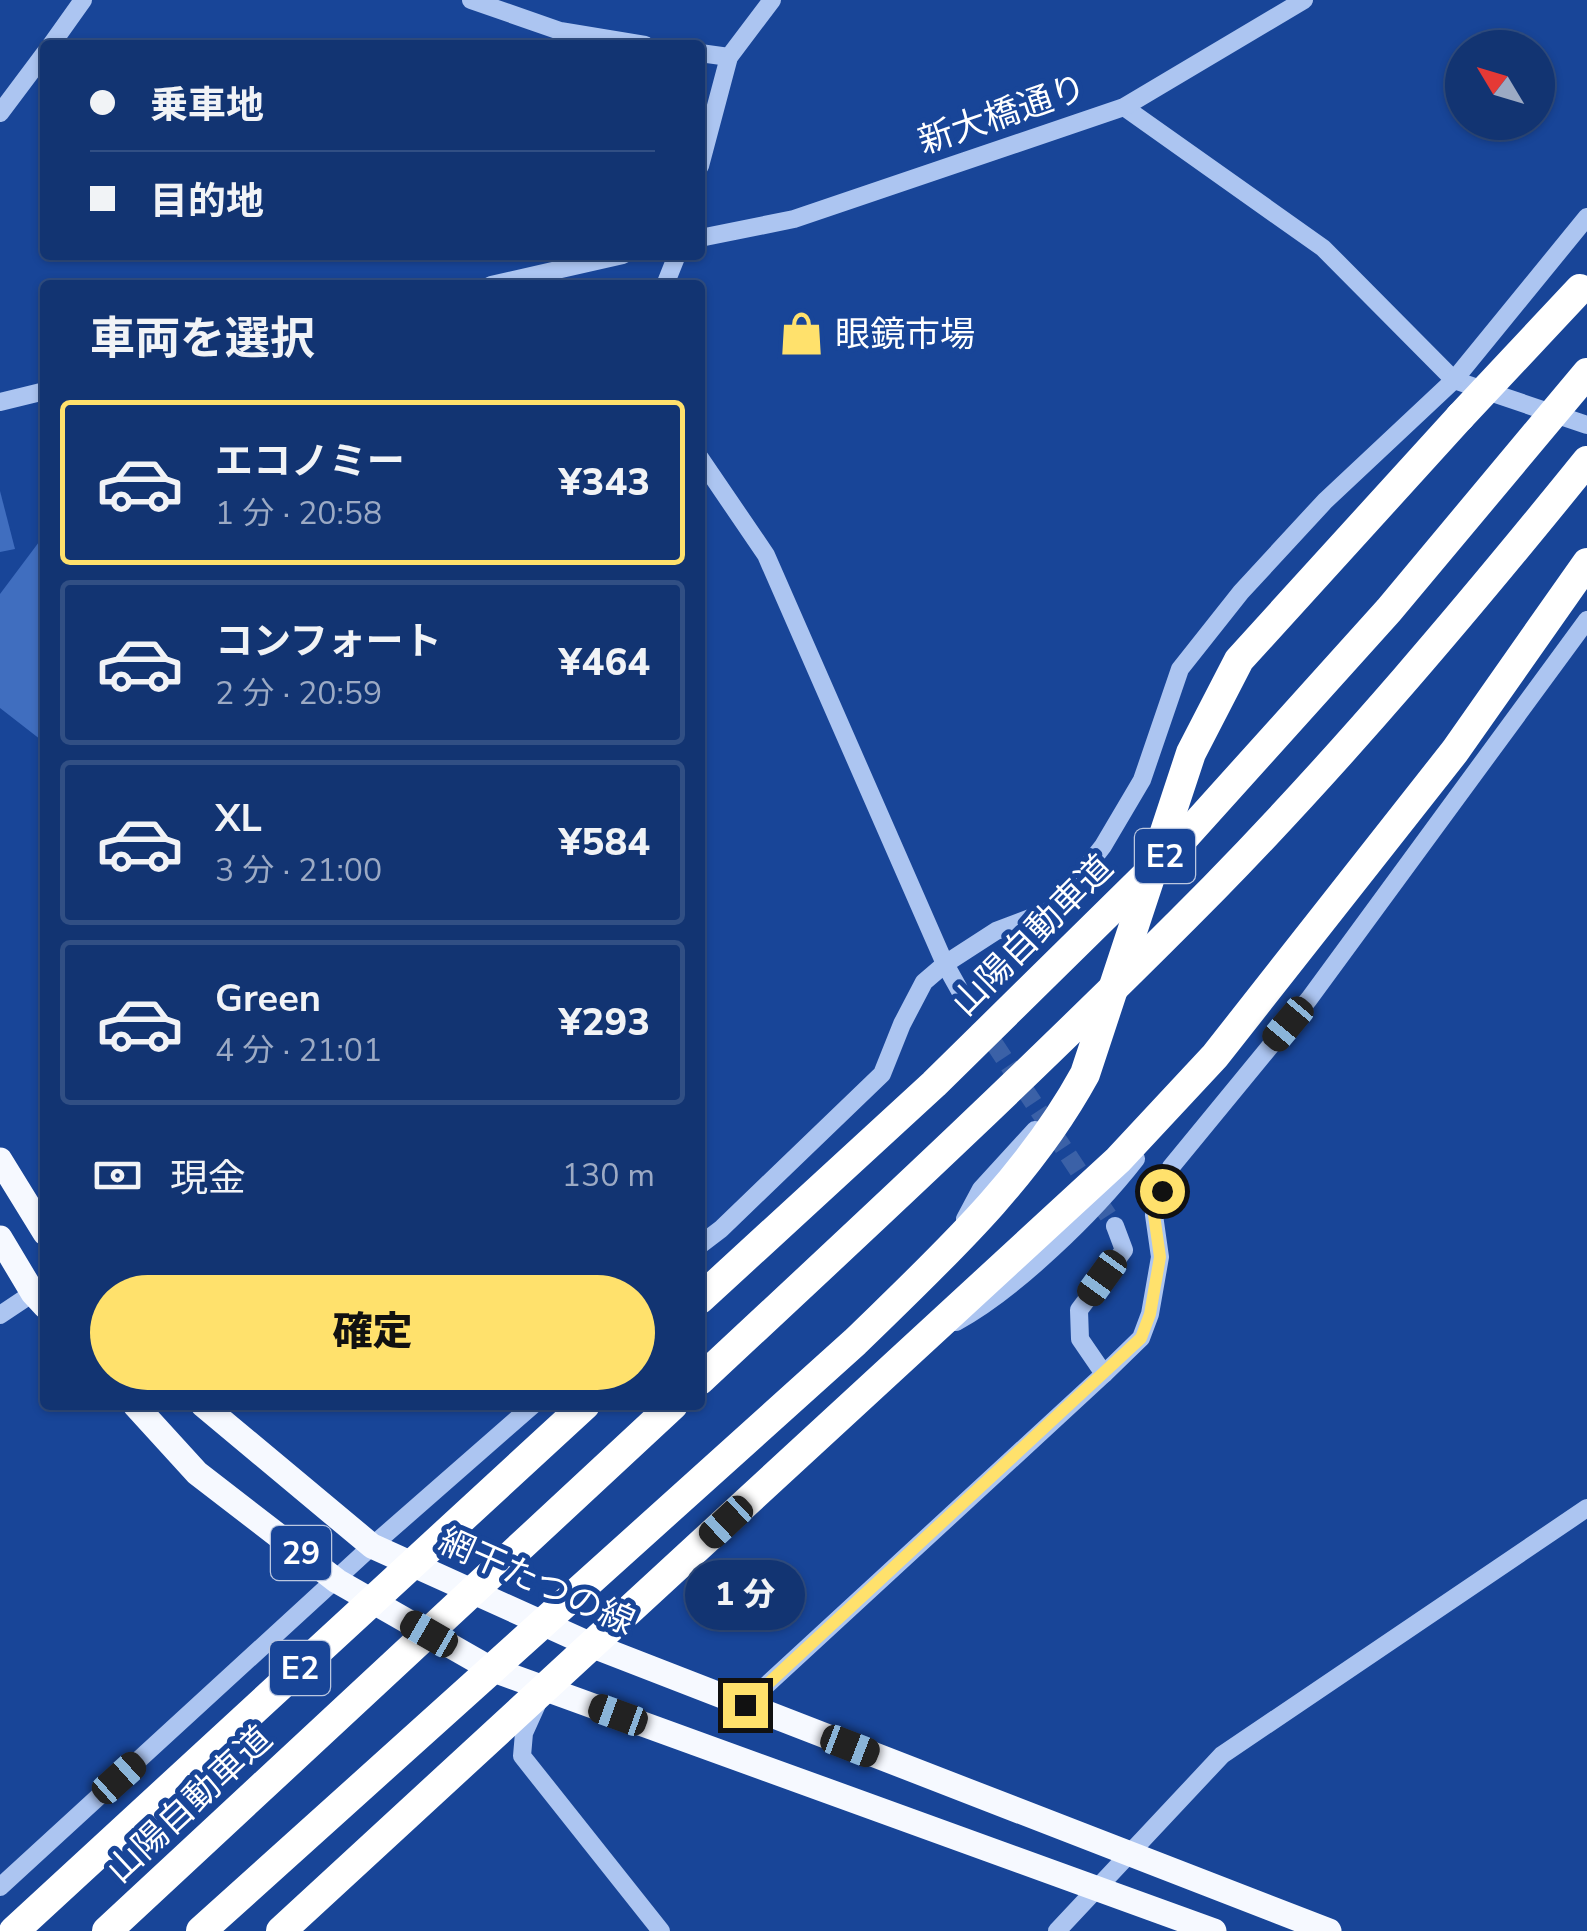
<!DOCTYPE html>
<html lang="ja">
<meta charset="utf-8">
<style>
:root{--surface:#123472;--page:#1b3c77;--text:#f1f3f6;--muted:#9caac4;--line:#314f84;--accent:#ffe16c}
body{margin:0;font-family:"Nunito Sans","Noto Sans JP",sans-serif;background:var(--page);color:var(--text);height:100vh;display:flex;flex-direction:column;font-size:38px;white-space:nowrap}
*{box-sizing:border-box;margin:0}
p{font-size:32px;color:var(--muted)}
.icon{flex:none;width:55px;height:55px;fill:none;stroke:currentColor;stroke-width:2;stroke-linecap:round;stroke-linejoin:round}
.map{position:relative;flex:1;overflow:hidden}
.panel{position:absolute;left:40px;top:280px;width:665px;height:1130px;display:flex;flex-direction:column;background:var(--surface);border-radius:10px;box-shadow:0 2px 8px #0004,0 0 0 2px var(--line)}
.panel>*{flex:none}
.guide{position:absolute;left:40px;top:40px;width:665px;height:220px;border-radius:10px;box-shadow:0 2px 8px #0004,0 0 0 2px var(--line);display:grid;align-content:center;height:220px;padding:0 50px;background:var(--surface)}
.needle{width:65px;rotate:308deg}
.fabs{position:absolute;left:1445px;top:30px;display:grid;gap:20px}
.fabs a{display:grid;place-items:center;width:110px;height:110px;border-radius:50%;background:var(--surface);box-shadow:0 2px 8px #0004,0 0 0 2px var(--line);font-size:50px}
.end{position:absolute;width:45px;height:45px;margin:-22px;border:12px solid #ffe16c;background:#111;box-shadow:0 0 0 5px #111}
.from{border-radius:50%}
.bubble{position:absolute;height:70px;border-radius:35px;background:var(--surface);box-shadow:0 2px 8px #0004,0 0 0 2px var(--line);font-size:32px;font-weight:800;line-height:70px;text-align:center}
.car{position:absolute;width:30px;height:60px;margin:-30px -15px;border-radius:12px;box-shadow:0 0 8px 2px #0007;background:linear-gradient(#222 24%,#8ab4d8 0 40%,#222 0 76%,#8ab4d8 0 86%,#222 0)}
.guide b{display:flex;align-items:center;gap:35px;height:95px;font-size:38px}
.guide b+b{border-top:2px solid var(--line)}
.guide i{width:25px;height:25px;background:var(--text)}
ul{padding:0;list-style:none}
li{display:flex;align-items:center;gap:30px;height:165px;margin:0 20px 15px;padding:0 30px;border:5px solid var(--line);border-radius:10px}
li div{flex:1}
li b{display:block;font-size:38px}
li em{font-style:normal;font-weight:800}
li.active{border-color:var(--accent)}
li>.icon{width:90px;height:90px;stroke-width:1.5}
h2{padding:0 50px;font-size:45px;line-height:120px}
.pay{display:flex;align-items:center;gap:25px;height:110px;padding:0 50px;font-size:38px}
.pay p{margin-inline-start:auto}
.action{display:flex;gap:20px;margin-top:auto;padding:20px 50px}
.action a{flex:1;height:115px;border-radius:60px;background:var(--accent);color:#111;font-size:40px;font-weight:800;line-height:115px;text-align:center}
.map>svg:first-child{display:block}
.building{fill:#406ebf}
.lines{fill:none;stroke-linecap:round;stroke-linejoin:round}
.minor-tunnel{stroke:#3b61a7;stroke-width:18;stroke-dasharray:18 9;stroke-linecap:butt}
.minor{stroke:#acc5f1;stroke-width:18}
.major{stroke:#f6f9ff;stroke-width:25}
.highway{stroke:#fff;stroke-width:30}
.highway-bridge{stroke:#fff;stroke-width:30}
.route{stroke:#ffe16c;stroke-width:12}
.labels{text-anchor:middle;stroke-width:10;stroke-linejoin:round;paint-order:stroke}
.shield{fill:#184598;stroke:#bac7e0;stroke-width:2.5}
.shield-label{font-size:32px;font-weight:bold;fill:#fff}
.street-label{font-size:35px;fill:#fff;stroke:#184598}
.poi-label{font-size:35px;fill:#fff;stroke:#184598;text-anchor:start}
</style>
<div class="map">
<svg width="1587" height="1931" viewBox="0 0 1587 1931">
<rect width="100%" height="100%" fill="#184598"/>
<g class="building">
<path d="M0,491l15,58 -15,3z"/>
<path d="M45,534v209l-45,-35v-114z"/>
</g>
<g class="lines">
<path class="minor-tunnel" d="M964,998l151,228"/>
<g class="minor">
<path d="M471,0l89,31 85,14"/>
<path d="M51,45l32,-45"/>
<path d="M700,53l29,4"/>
<path d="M1124,107l199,141 131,132 133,45"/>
<path d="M0,113l45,-60"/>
<path d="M700,166l29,-109 43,-57"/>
<path d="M700,238l94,-19 330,-112 180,-107"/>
<path d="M491,285l132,-30"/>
<path d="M665,285l12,-30"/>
<path d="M0,402l45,-11"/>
<path d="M700,458l66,97 179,409 19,34"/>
<path d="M965,1219l16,-30 54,-59"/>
<path d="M700,1245l21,-16 161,-155 20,-50 22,-42 21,-18 51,-33 58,-22 49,-63 39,-66 38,-111 61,-77 84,-91 129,-121 133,-163"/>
<path d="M0,1315l45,-30"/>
<path d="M956,1322c59,-32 138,-109 180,-163"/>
<path d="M1104,1374l37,-36 9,-24 10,-57 -6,-42 17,-48 138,-168 278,-379"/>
<path d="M538,1702l-14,31 -2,23 139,175"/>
<path d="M745,1705l359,-331 -24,-35 -1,-29 45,-60 -9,-24"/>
<path d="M0,1887l372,-341 161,-141"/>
<path d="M1057,1931l165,-176 365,-247"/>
</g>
<g class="major">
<path d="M0,1160l45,73"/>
<path d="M0,1238l33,55 12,13"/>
<path d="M135,1405l62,68 140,108 154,88 723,262"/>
<path d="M203,1405l169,141 219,99 738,286"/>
</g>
<g class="highway">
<path d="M201,1931l654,-589c86,-84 172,-162 230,-268l106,-321 48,-93 221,-243"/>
<path d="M281,1931l837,-771 97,-104 240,-305 132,-188"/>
</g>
<g class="highway-bridge">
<path d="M1460,417l120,-128"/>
<path d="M700,1299l234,-215 246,-242 209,-232 198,-237"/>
<path d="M700,1380c174,-162 347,-323 514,-492 132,-135 254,-280 373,-427"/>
<path d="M14,1931l571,-526"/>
<path d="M107,1931l566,-526"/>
</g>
</g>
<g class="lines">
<path class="route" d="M745,1705l396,-367 9,-24 10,-57 -6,-42 8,-24"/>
</g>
<defs>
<symbol id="shop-bare" viewBox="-9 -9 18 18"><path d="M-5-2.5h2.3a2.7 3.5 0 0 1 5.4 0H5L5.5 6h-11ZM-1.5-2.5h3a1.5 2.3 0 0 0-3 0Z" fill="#ffe16c" stroke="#184598" stroke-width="2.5" paint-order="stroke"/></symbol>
</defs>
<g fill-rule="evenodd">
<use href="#shop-bare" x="770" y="302" width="63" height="63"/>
</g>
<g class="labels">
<g class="shield">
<rect x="1135" y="829" width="60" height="54" rx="8"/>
<rect x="271" y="1526" width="60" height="54" rx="8"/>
<rect x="270" y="1641" width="60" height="54" rx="8"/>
</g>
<g class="shield-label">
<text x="1165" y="867">E2</text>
<text x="301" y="1564">29</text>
<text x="300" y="1679">E2</text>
</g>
<g class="street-label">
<text transform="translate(1002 114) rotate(-19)" y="12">新大橋通り</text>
<text transform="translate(1032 935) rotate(-45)" y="12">山陽自動車道</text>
<text transform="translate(537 1581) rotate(24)" y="12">網干たつの線</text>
<text transform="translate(189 1804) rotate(-43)" y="12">山陽自動車道</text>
</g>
<g class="poi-label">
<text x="835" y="346">眼鏡市場</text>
</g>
</g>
</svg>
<div class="fabs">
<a><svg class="needle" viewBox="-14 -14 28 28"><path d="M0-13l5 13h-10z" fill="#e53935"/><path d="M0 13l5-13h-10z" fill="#9caac4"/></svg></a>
</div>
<i class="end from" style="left:1162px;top:1191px"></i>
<i class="end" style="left:745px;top:1705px"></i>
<div class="bubble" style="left:685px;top:1560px;width:120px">1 分</div>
<i class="car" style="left:1288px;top:1024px;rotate:220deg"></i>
<i class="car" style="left:1102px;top:1278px;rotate:216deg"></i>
<i class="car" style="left:726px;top:1522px;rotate:227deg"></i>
<i class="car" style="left:429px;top:1634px;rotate:300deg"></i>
<i class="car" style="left:618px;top:1715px;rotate:290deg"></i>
<i class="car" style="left:850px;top:1746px;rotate:111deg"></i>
<i class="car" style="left:119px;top:1778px;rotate:48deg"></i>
<div class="guide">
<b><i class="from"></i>乗車地</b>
<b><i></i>目的地</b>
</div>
<section class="panel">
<h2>車両を選択</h2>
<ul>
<li class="active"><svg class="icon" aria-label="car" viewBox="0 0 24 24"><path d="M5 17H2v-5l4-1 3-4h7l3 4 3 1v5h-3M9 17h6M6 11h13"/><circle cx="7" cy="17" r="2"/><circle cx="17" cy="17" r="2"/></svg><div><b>エコノミー</b><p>1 分 · 20:58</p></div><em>¥343</em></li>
<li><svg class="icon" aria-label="car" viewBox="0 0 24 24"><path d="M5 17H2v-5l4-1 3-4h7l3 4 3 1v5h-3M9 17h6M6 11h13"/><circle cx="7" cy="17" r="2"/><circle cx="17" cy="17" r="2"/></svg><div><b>コンフォート</b><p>2 分 · 20:59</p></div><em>¥464</em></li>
<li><svg class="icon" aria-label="car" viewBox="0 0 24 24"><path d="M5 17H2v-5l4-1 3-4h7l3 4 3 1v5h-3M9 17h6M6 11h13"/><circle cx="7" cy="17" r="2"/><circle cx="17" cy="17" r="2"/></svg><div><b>XL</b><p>3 分 · 21:00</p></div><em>¥584</em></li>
<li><svg class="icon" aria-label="car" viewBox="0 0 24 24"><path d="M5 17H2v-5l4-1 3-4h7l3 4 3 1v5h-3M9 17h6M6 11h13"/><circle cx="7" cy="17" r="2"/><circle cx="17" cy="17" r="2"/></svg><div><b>Green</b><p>4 分 · 21:01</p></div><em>¥293</em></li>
</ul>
<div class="pay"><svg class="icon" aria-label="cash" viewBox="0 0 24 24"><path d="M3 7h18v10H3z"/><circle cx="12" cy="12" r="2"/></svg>現金<p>130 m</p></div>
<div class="action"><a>確定</a></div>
</section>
</div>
